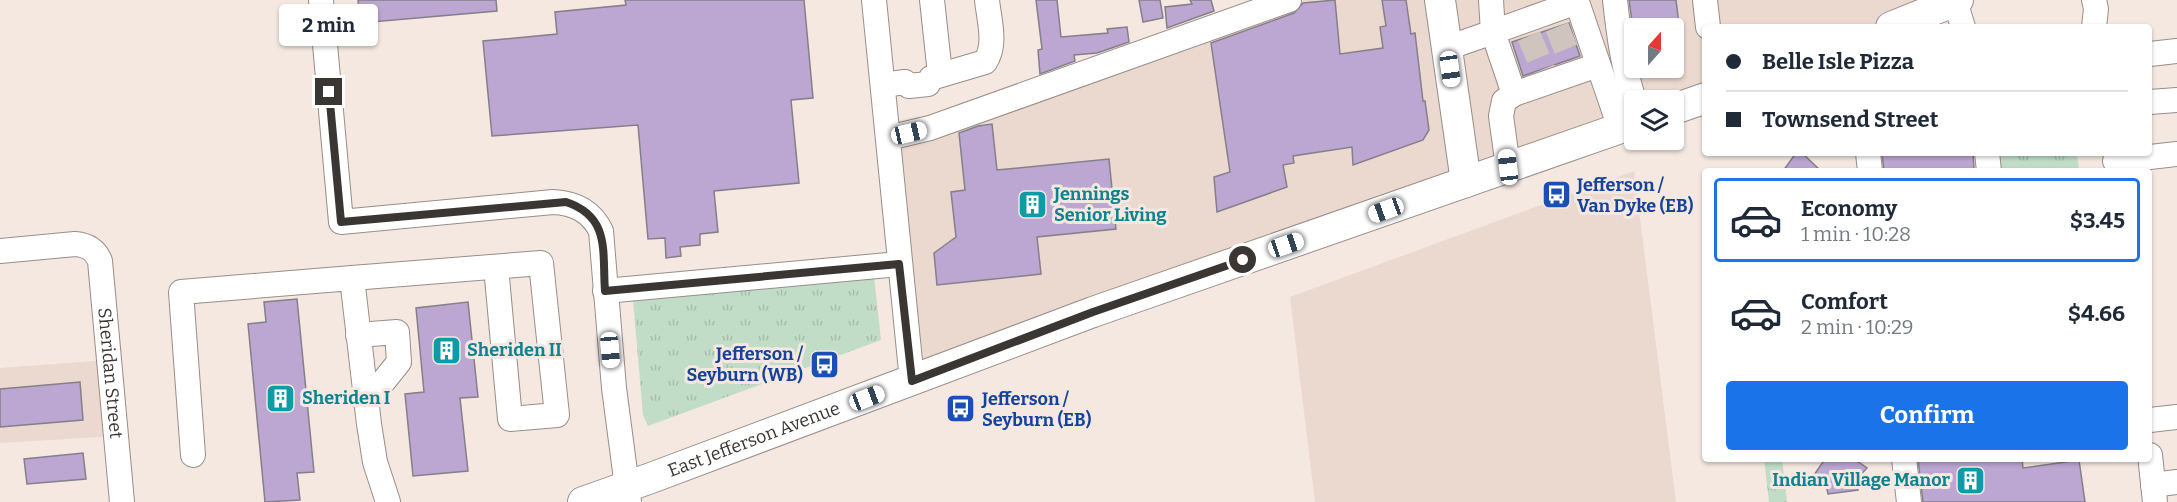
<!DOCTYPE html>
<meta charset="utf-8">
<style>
:root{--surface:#fff;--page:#f6f6f7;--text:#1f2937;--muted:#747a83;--line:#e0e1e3;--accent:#1a73e8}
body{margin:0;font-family:Bitter,serif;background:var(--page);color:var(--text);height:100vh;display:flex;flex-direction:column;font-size:22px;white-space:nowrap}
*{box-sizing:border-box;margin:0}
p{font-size:20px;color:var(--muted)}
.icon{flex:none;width:33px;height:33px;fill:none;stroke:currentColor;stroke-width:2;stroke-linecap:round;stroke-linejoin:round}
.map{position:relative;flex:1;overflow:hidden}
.side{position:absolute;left:1702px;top:168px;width:450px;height:294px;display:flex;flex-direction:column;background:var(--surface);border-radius:6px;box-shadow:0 2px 4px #0004}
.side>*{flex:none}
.guide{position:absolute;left:1702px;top:24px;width:450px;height:132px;border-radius:6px;box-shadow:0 2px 4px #0004;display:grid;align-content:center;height:132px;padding:0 24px;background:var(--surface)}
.needle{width:39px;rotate:21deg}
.tools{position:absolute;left:1624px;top:18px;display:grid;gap:12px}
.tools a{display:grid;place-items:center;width:60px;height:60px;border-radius:6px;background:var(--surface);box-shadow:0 2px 4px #0004;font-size:30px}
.end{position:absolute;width:27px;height:27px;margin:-14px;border:8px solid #3a3633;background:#fff;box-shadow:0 0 0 3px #fff}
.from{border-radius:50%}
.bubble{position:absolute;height:42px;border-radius:6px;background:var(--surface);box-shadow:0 2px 4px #0004;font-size:20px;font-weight:700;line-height:42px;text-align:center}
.car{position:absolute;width:18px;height:36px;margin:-18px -9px;border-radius:8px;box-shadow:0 0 4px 2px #0007;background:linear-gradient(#fff 24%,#345 0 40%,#fff 0 76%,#345 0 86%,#fff 0)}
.guide b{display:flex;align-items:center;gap:21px;height:57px;font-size:22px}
.guide b+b{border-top:2px solid var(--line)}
.guide i{width:15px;height:15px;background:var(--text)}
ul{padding:10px 0 0;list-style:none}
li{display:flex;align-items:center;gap:18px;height:84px;margin:0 12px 9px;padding:0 12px;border:3px solid transparent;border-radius:6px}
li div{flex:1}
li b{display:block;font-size:22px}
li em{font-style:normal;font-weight:700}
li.selected{border-color:var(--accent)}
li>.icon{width:54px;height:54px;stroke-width:1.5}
.cta{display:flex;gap:12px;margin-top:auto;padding:12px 24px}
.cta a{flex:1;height:69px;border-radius:6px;background:var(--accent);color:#fff;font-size:24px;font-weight:700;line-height:69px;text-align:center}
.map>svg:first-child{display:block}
.built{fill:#ebd8ce;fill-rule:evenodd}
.grass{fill:url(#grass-tufts)}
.building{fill:#bca6d2;stroke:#847f89;stroke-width:1.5}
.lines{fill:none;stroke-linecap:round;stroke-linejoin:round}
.minor-tunnel{stroke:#cfc4be;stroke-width:24;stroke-dasharray:24 12;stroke-linecap:butt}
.minor-casing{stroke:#988e88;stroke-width:26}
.major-casing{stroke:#988e88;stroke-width:32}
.minor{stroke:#fff;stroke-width:24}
.major{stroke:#fff;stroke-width:30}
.route{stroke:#3a3633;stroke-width:8}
.labels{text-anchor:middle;stroke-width:6;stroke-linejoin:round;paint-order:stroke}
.transit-label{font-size:18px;font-weight:bold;fill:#164399;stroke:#f4e8e1;text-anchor:start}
.culture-label{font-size:18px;font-weight:bold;fill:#0d838f;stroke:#f4e8e1;text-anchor:start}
.street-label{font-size:18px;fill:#3a3633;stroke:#f4e8e1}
</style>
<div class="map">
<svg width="2177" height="502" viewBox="0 0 2177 502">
<defs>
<pattern id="grass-tufts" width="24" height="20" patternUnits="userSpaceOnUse" patternTransform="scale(1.5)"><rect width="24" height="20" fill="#c2ddc7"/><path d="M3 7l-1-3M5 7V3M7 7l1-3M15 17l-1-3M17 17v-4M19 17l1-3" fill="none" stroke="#a7beab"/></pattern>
</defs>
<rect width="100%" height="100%" fill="#f4e8e1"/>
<g class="built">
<path d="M1289,0h669l-67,27h-185l-1,70 -31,3h-39v23l-723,258 -24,-243zM1635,28h39v40h-39z"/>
<path d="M1634,171l42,331h-361l-25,-205z"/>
<path d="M109,360l7,76 -116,7v-75z"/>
</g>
<g class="grass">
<path d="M1991,153h86l2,18h-86z"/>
<path d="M874,277l7,63 -233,86 -5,-11 -10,-115z"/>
<path d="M1764,459h18l5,43h-18z"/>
</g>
<g class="building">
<path d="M358,0h138l1,11 -137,12z"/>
<path d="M625,0h179l9,98 -22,2 8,83 -85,8 4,41 -18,2v11l-20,2 1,9 -15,2 -1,-20 -17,1 -10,-114 -146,11 -9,-95 74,-7 -2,-22 71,-7z"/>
<path d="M1036,0h21l4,37 47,-4 -1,-4 20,-2 2,15 -32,11 -23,2 1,6 -35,13 -2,-24 4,-1z"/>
<path d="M1139,0h21l3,18 -20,4z"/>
<path d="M1190,0h21l3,11 -47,17 -2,-21 27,-3z"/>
<path d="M1335,0l5,54 43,-6 -3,-21 6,-1 -4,-26h24l5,34 4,-1 8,68h2l4,29 -6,10 -70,25 -1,-18 -59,9 1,7 -11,2 4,22 -70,25 -3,-35 16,-5 -19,-129 83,-30 9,-10z"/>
<path d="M1629,0h47l3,25 -12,3h-34z"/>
<path d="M1569,23l11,33 -57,20 -11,-34z"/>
<path d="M992,124l5,46 112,-11 7,70 -79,8 4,37 -104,11 -3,-32 22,-16 -5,-45 14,-2 -6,-57 19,-7z"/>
<path d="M1796,153h6l19,18h-38z"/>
<path d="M1882,153h91l1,16 -18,2h-72z"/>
<path d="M297,299l17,173 -17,1 3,27 -35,2 -17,-178 18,-2 -2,-20z"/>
<path d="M468,302l10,95 -18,1 8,73 -55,5 -8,-82 19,-2 -8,-84z"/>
<path d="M80,382l3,38 -83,7v-38z"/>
<path d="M83,453l3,26 -59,5 -3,-25z"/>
<path d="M1825,459h29l13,9 -10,11 1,11 -30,4 -2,-10 -2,1 -10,-10z"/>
<path d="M1918,459h104l1,9 56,-8 6,42h-162z"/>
</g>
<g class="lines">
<g class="minor-tunnel">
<path d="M1557,27l16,40"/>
<path d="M1529,36l17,40"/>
</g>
<defs>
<g id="minor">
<path d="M321,0l20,222 212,-20c22,1 38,9 48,29l13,157 15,114"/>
<path d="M874,0l38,381"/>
<path d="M932,0l8,74"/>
<path d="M1491,0l2,32 84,-30 43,126"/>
<path d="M1615,0c4,37 8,67 20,103"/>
<path d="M1705,0l3,27"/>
<path d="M1955,1l8,26"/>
<path d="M2094,27l2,-18 -2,-9"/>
<path d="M1447,48l46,-16 21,62"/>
<path d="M2150,54l27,-3"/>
<path d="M883,85l22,-3 4,4 19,-2 3,-6 54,-16c12,-17 4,-42 2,-62"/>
<path d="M2150,102l27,-2"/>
<path d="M888,138l42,-10 359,-128"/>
<path d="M1868,153l2,18"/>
<path d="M1987,153l2,18"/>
<path d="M2115,161l62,-7"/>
<path d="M1508,167l-7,-51 3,-15 10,-7 84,-29"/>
<path id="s1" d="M0,251l75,-7c12,1 20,5 25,17l22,241"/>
<path d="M352,278l189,-15 16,152 -47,4 -14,-152"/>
<path d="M605,291l294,-27"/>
<path d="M358,335l39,-3 2,30 -33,41"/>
<path d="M2150,420l27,-3"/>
<path d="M193,455l-12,-163 171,-14 17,146 6,38 13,40"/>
<path d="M2150,455l5,47"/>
<path d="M1904,459l5,43"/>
<path d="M2153,485l24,-3"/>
</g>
<g id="major">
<path d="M1440,0l26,182"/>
<path d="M1891,27l67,-27"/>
<path d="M1674,109l32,-11"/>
<path id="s2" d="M583,502l68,-24 442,-166 542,-189"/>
</g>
</defs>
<use href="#minor" class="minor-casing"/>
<use href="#major" class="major-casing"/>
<use href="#minor" class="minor"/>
<use href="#major" class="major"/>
</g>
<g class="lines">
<path class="route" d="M329,92l12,130 225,-20c45,15 36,50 39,89l294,-27 13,117 181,-69 150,-52"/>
</g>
<defs>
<symbol id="bus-square" viewBox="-11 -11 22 22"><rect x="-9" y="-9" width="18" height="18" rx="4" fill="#1a4fb4" stroke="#f4e8e1"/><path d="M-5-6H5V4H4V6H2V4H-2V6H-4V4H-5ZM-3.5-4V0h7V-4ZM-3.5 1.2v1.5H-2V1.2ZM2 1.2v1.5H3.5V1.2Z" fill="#fff"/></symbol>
<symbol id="building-square" viewBox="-11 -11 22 22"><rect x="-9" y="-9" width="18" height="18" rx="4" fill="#0f9aa8" stroke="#f4e8e1"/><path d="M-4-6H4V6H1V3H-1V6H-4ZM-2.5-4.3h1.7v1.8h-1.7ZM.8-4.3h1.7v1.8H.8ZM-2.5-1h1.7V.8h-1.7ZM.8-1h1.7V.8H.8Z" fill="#fff"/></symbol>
</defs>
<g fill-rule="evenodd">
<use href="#bus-square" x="1540" y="178" width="33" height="33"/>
<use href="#building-square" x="1016" y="188" width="33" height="33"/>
<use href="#building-square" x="430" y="334" width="33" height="33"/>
<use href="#bus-square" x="808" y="348" width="33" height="33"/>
<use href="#building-square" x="264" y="382" width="33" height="33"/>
<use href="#bus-square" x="944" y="392" width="33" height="33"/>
<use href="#building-square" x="1954" y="464" width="33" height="33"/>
</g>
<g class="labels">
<g class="transit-label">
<text x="1577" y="191">Jefferson /<tspan x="1577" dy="21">Van Dyke (EB)</tspan></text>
<text x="803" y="360" text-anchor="end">Jefferson /<tspan x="803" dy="21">Seyburn (WB)</tspan></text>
<text x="982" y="405">Jefferson /<tspan x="982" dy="21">Seyburn (EB)</tspan></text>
</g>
<g class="culture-label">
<text x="1054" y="200">Jennings<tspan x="1054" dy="21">Senior Living</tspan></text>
<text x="467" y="356">Sheriden II</text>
<text x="302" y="404">Sheriden I</text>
<text x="1950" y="486" text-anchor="end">Indian Village Manor</text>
</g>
<g class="street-label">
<text dy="6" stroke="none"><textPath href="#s1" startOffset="220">Sheridan Street</textPath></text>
<text dy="6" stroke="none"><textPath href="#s2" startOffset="182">East Jefferson Avenue</textPath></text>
</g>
</g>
</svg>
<div class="tools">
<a><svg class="needle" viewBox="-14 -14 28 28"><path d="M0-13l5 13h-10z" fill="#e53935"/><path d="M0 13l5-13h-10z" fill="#747a83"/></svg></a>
<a><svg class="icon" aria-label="layers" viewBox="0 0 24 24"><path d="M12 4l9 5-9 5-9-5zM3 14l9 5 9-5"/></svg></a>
</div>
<i class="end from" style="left:1243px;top:260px"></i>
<i class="end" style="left:329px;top:92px"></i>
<div class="bubble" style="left:279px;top:4px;width:99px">2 min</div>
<i class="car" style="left:1450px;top:69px;rotate:172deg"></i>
<i class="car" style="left:909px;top:133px;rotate:77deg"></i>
<i class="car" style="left:1508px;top:167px;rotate:353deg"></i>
<i class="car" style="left:1386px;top:210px;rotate:250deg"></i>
<i class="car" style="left:1286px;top:245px;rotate:71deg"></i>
<i class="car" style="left:610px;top:350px;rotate:175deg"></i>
<i class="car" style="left:867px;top:398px;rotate:69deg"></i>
<div class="guide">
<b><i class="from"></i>Belle Isle Pizza</b>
<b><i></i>Townsend Street</b>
</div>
<section class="side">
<ul>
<li class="selected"><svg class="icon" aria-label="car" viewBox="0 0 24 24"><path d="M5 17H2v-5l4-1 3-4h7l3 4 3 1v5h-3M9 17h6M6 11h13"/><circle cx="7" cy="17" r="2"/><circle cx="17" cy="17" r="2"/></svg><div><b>Economy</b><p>1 min · 10:28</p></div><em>$3.45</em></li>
<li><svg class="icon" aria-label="car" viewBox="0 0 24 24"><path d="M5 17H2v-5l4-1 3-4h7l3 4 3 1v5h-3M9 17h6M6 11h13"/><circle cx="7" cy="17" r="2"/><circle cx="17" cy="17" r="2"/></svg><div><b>Comfort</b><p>2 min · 10:29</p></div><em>$4.66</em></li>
</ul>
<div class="cta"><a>Confirm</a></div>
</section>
</div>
